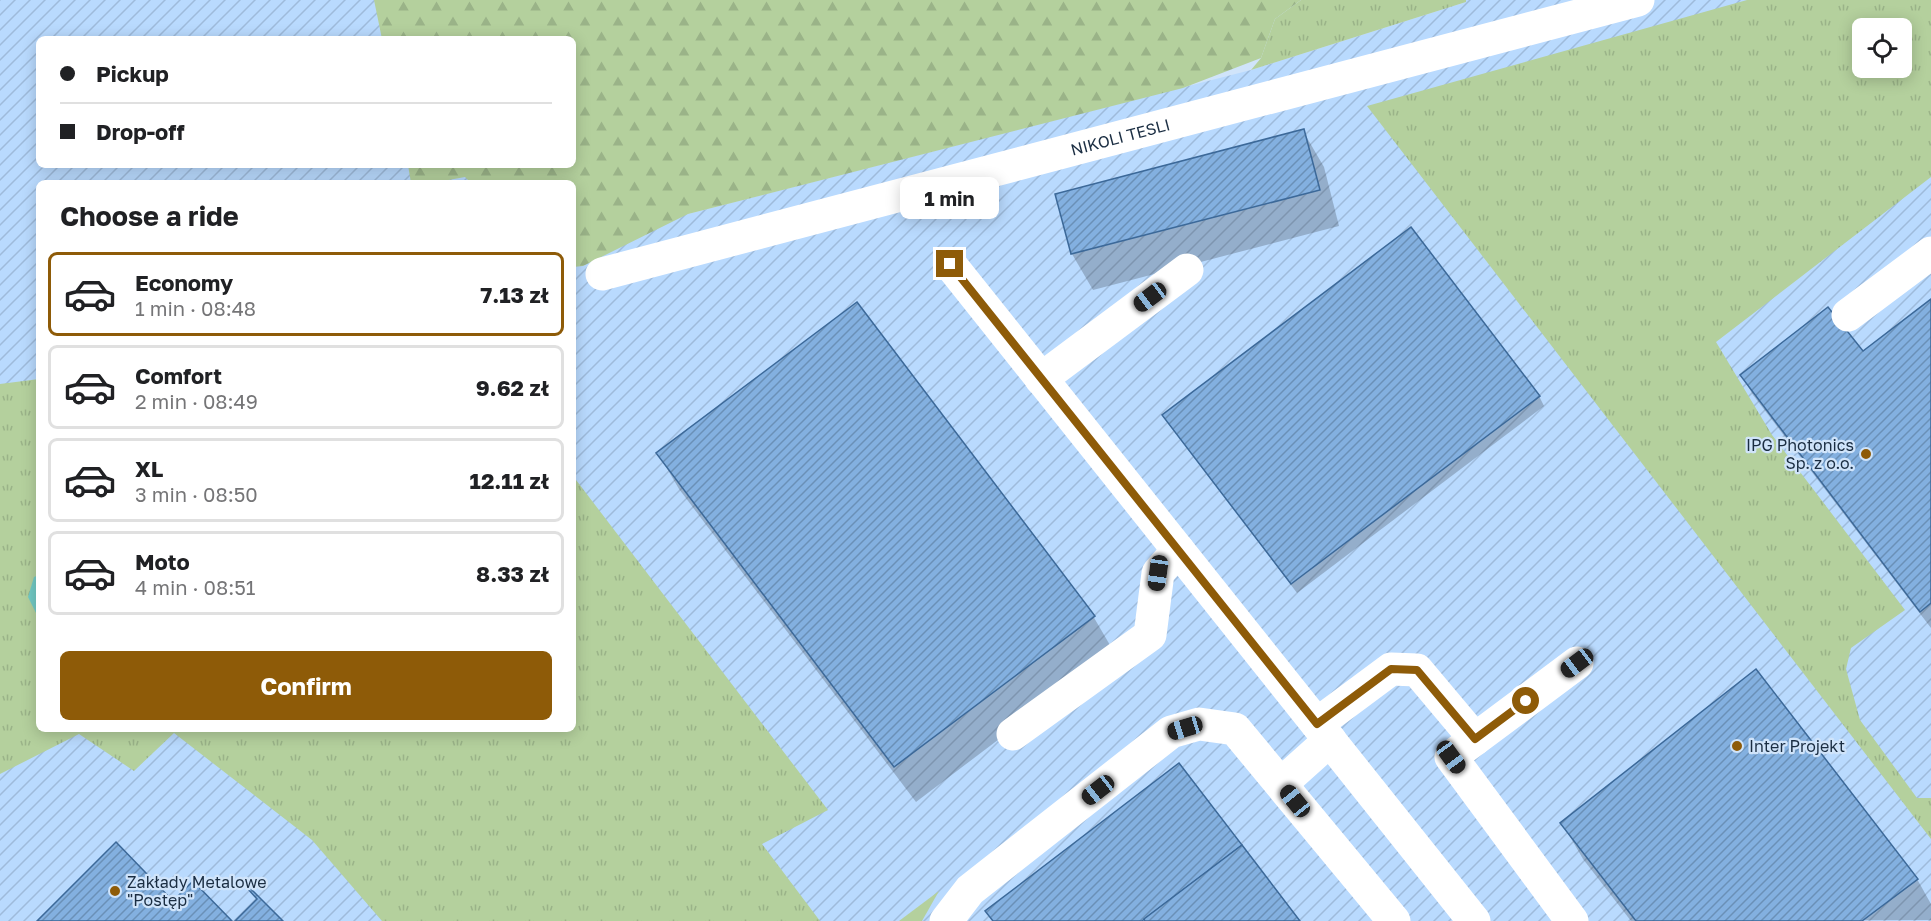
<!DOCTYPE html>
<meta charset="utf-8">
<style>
:root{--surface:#fff;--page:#f2f2f2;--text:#202124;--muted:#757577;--line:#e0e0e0;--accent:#8e5b08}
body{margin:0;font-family:"Golos Text",sans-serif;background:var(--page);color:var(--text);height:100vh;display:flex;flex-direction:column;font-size:22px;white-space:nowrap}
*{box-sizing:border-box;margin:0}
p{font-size:20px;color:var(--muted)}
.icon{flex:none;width:33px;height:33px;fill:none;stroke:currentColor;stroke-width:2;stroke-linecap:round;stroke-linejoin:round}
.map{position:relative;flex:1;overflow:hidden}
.details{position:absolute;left:36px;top:180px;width:540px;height:552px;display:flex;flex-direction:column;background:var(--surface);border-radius:9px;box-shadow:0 3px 15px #0003}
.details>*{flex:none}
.banner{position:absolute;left:36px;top:36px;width:540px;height:132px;border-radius:9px;box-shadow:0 3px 15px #0003;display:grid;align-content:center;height:132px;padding:0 24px;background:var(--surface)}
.buttons{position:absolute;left:1852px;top:18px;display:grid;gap:12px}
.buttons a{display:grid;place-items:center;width:60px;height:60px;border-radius:9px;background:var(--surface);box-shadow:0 3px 15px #0003;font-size:30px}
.end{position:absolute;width:27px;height:27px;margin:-14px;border:8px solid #8e5b08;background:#fff;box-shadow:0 0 0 3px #fff}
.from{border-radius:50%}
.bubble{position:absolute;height:42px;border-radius:9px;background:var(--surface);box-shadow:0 3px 15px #0003;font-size:20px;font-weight:700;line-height:42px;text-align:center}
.car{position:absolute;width:18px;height:36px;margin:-18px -9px;border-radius:8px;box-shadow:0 0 4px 2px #0007;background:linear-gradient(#222 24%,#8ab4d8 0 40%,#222 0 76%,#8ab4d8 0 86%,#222 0)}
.banner b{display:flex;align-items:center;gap:21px;height:57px;font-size:22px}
.banner b+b{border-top:2px solid var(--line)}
.banner i{width:15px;height:15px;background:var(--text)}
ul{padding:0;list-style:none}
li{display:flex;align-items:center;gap:18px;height:84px;margin:0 12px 9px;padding:0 12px;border:3px solid var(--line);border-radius:9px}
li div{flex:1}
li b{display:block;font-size:22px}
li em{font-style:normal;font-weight:700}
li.current{border-color:var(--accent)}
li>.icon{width:54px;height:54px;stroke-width:1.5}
h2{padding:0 24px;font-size:27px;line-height:72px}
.action{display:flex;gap:12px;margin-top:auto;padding:12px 24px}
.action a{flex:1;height:69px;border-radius:9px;background:var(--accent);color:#fff;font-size:24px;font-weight:700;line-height:69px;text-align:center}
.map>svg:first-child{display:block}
.industrial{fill:url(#industrial-furrows);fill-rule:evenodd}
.grass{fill:url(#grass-tufts);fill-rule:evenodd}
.forest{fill:url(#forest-firs)}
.water{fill:#72cac5}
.shadow{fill:#0003}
.building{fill:url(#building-hatch);stroke:#3c6999;stroke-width:1.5}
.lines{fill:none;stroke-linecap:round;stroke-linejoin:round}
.minor{stroke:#fff;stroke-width:33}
.route{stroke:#8e5b08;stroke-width:8}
.poi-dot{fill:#8e5b08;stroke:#d0e4fa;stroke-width:2}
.labels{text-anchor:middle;stroke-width:4.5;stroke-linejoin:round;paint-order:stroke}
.street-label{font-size:16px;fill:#1a2d42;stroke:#d0e4fa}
.poi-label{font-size:16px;fill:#1a2d42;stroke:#d0e4fa;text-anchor:start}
</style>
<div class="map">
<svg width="1931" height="921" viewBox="0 0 1931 921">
<defs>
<pattern id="industrial-furrows" width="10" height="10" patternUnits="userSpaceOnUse" patternTransform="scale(1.5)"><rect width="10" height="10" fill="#b9dafe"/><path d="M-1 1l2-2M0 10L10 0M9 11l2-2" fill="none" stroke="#9ebbdb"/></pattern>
<pattern id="grass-tufts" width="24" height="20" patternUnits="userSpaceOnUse" patternTransform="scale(1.5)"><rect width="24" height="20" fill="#b4d09d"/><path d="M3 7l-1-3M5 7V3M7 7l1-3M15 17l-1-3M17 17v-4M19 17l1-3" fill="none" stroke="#9ab388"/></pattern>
<pattern id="forest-firs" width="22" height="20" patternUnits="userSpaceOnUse" patternTransform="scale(1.5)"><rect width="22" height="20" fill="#b4d09d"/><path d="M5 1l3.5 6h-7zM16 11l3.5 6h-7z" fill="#9ab388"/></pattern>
<pattern id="building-hatch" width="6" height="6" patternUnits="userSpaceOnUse" patternTransform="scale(1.5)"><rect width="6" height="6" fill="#83b0e0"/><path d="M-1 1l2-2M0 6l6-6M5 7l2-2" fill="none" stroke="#6a90b7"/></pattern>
</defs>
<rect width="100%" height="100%" fill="#d0e4fa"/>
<path class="industrial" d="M0,0h677l11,214 563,-144 215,-68v-2h465v921h-1931zM1863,28h39v40h-39zM39,39h534v126h-534zM39,183h534v546h-534z"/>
<g class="grass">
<path d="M1301,0h165v2l-215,68 10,-12 14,-39z"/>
<path d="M1747,0h184v177l-215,165 56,93 133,175 -54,38 -5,21 14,51 57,78h14v41l-564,-733zM1863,28h39v40h-39z"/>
<path d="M39,379v350h534v-253l255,334 -66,34 58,77h-438l-70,-81 -138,-107 -40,38 -55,-37 -79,40v-390z"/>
<path d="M939,891l-17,30h-23z"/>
</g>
<path class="forest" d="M374,0h927l-26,19 -14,39 -78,30 -495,126 -105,52 -10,1v-84h-102l-6,-6 -33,6h-21l-3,-18h165v-126h-191z"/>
<path class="water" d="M39,575v44l-11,-22 6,-20z"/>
<g class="shadow">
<path d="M1303,131l21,36 15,59 -246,64 -21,-36z"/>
<path d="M1931,301v327l-178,-233 -11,-19 120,-23z"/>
<path d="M1539,396l5,10 -247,187 -133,-177z"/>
<path d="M658,453l435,163 21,36 -198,150 -237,-313z"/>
<path d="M1562,823l355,56 14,25v16l-300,1 -48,-62z"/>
</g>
<g class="building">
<path d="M1304,129l16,61 -249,64 -16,-60z"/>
<path d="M1411,227l129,169 -249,188 -129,-169z"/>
<path d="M1931,299v304l-11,9 -180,-237 88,-68 35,44z"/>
<path d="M857,302l238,314 -201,151 -238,-314z"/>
<path d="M1756,669l162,210 -56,42h-226l-76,-98z"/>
<path d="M1179,763l63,82 -100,76h-149l-8,-10z"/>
<path d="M116,842l57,59 20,-20 39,40h-195z"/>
<path d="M1242,845l58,76h-155l-1,-2z"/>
<path d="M248,886l35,35h-48l22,-22 -10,-11z"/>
</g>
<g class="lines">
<g class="minor">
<path d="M950,264l524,657"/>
<path id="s1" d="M602,274l1036,-274"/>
<path d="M1848,315l83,-62"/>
<path d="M1041,379l146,-109"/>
<path d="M1317,724l74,-55 26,1 58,69"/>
<path d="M1013,734l137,-99 8,-62 20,-23"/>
<path d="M1281,784l49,-44"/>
<path d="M946,921l24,-31 201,-158 28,-8 36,5 159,192"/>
<path d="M1572,921l-121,-164 126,-94"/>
</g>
</g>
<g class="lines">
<path class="route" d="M950,264l367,460 74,-55 26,1 58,69 51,-38"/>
</g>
<g class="poi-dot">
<circle cx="1866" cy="454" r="6"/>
<circle cx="1737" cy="746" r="6"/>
<circle cx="115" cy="891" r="6"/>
</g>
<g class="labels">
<g class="street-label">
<text dy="6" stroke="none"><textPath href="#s1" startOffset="536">NIKOLI TESLI</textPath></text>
</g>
<g class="poi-label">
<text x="1854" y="451" text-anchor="end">IPG Photonics<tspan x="1854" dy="18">Sp. z o.o.</tspan></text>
<text x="1749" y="752">Inter Projekt</text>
<text x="127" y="888">Zakłady Metalowe<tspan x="127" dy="18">"Postęp"</tspan></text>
</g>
</g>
</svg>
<div class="buttons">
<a><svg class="icon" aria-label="locate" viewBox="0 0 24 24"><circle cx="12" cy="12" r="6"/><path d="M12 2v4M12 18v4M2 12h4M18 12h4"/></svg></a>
</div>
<i class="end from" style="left:1526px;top:701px"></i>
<i class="end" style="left:950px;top:264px"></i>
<div class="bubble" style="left:900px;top:177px;width:99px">1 min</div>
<i class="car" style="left:1150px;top:297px;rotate:233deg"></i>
<i class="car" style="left:1158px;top:573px;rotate:188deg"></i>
<i class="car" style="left:1577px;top:663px;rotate:233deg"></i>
<i class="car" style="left:1185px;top:728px;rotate:253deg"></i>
<i class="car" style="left:1451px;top:757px;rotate:144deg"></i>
<i class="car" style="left:1098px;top:790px;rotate:232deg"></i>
<i class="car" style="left:1295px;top:801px;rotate:321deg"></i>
<div class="banner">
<b><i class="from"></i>Pickup</b>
<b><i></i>Drop-off</b>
</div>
<section class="details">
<h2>Choose a ride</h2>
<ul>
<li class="current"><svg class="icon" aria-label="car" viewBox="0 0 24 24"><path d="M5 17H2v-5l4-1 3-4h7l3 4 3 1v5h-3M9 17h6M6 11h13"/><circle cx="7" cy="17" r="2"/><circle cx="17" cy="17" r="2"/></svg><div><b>Economy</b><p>1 min · 08:48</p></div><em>7.13 zł</em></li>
<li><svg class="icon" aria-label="car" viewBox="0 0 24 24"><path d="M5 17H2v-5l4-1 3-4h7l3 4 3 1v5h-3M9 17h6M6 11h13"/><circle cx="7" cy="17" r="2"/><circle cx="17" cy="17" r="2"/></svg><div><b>Comfort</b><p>2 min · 08:49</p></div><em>9.62 zł</em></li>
<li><svg class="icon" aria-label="car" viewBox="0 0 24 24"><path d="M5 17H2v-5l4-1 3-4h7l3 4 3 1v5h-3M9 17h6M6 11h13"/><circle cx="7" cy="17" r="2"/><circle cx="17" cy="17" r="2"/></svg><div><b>XL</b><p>3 min · 08:50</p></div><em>12.11 zł</em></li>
<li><svg class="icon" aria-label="car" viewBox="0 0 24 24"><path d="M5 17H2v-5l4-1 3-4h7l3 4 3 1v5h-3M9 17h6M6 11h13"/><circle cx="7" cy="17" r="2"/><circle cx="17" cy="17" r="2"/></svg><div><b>Moto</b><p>4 min · 08:51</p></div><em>8.33 zł</em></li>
</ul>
<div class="action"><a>Confirm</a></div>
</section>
</div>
